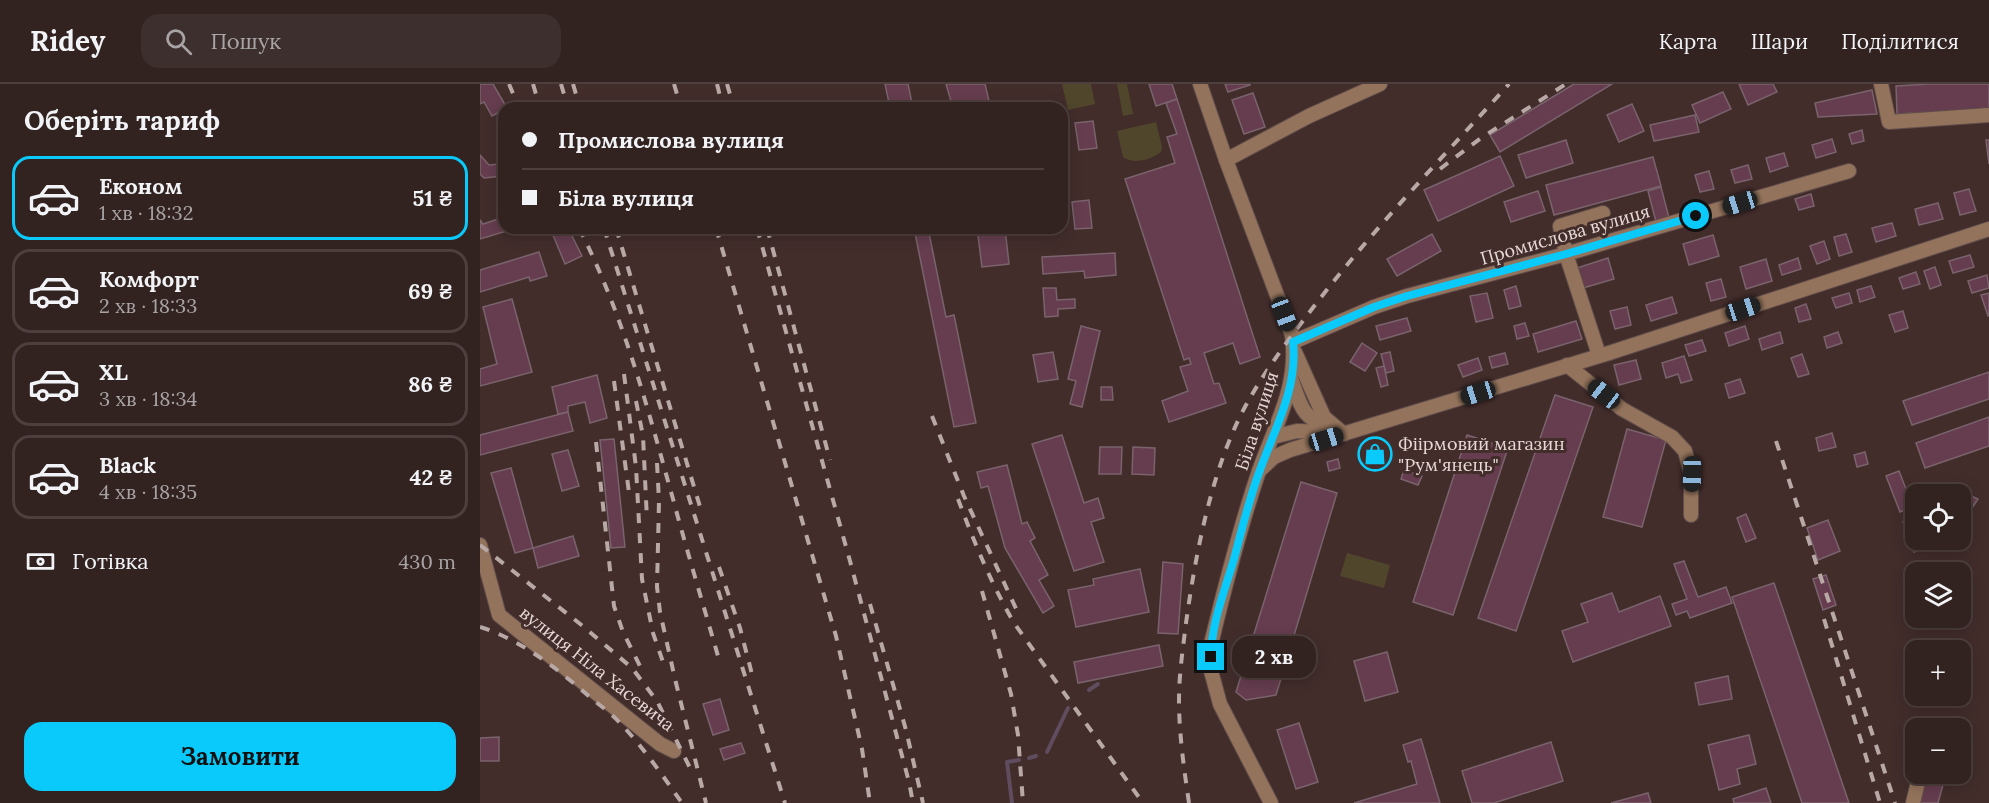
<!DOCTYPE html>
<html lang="uk">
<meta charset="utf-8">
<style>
:root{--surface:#322220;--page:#3d2f2d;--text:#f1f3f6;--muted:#a8a4a5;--line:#4d3f3e;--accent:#09cafa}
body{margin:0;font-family:Lora,serif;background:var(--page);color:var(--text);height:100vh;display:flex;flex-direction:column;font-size:22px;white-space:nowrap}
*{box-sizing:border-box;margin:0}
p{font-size:20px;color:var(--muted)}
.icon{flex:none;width:33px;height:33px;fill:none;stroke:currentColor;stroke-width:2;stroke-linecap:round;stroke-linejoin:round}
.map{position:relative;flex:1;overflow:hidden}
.panel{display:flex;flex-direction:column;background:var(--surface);width:480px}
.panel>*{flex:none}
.hud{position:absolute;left:18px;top:18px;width:570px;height:132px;border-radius:18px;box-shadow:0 3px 15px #0003,0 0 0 2px var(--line);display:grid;align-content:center;height:132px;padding:0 24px;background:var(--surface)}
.buttons{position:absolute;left:1425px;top:400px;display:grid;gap:12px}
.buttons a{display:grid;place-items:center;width:66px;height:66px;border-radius:12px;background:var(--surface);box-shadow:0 3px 15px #0003,0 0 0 2px var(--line);font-size:30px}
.end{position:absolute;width:27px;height:27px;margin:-14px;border:8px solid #09cafa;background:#111;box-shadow:0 0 0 3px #111}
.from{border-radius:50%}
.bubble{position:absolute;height:42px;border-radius:18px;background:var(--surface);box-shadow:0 3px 15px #0003,0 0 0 2px var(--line);font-size:20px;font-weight:700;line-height:42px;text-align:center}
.car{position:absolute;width:18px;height:36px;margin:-18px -9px;border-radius:8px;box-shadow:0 0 4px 2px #0007;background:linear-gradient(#222 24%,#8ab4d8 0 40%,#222 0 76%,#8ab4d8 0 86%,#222 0)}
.hud b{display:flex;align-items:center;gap:21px;height:57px;font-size:22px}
.hud b+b{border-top:2px solid var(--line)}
.hud i{width:15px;height:15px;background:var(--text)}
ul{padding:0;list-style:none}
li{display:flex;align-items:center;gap:18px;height:84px;margin:0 12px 9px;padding:0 12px;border:3px solid var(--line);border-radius:18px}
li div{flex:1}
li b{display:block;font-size:22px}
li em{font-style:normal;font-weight:700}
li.on{border-color:var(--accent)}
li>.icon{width:54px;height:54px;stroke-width:1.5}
h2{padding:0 24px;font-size:27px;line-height:72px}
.pay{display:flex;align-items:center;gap:15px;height:66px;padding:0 24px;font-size:22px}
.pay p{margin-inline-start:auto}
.button{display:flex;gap:12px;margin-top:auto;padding:12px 24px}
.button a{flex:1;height:69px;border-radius:18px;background:var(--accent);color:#111;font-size:24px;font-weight:700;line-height:69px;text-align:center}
header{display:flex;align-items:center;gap:36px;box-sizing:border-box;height:84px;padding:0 30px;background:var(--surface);border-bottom:2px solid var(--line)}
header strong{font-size:28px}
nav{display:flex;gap:33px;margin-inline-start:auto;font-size:21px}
.search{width:420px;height:54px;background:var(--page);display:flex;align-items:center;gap:15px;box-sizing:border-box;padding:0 21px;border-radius:18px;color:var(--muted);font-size:22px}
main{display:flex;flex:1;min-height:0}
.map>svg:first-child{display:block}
.green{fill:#4f462c}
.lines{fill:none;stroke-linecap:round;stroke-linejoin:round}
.stream{stroke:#604c5f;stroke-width:4}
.building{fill:#653d4e;stroke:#7a636c;stroke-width:1.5}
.minor-casing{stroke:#604c4a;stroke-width:16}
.minor{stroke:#93735b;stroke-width:14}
.rail{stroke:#b8a8a6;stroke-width:4;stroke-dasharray:10 10;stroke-linecap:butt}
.route{stroke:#09cafa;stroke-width:8}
.labels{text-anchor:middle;stroke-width:6;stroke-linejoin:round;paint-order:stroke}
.street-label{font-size:18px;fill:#e6d8d6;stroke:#422d2b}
.poi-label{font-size:18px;fill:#e6d8d6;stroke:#422d2b;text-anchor:start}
</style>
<header>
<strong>Ridey</strong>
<div class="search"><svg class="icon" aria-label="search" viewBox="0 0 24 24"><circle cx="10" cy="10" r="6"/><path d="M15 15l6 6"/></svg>Пошук</div>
<nav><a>Карта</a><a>Шари</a><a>Поділитися</a></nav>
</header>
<main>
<section class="panel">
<h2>Оберіть тариф</h2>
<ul>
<li class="on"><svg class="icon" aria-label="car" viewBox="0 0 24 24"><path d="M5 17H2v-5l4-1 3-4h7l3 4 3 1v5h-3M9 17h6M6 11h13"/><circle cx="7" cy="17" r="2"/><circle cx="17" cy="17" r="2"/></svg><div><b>Економ</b><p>1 хв · 18:32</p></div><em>51 ₴</em></li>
<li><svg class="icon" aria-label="car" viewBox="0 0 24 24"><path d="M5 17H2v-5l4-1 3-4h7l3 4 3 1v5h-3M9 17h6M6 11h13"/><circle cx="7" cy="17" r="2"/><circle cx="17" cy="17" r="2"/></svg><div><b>Комфорт</b><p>2 хв · 18:33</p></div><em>69 ₴</em></li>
<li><svg class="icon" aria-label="car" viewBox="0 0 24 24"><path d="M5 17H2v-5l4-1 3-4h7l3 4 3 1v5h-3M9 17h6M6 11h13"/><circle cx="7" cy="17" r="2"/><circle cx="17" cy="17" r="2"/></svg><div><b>XL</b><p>3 хв · 18:34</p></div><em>86 ₴</em></li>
<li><svg class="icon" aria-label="car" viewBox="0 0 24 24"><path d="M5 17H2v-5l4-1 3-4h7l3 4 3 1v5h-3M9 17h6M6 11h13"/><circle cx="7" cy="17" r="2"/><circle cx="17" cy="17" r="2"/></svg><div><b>Black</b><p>4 хв · 18:35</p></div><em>42 ₴</em></li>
</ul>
<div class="pay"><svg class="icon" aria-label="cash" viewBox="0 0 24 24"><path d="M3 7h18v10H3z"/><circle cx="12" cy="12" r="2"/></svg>Готівка<p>430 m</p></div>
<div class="button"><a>Замовити</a></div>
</section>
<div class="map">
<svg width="1509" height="719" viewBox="0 0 1509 719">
<rect width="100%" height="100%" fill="#422d2b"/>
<g class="green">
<path d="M582,0h29l4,20 -27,6z"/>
<path d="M637,0h10l6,30 -10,2z"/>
<path d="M676,38l6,25 -1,5c-10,8 -28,13 -38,5l-6,-26z"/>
<path d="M867,469l43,12 -6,23 -44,-12z"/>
</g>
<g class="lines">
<g class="stream">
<path d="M609,606l9,-6"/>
<path d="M567,668l21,-44"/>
<path d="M549,674l7,-2"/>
<path d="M532,719l-5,-41 12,-2"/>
</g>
</g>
<g class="building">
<path d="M0,0h13l14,24 -15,8 -8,-14 -4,2z"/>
<path d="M405,0h23l5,24h-23z"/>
<path d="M466,0h39l5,21 -10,3h-27z"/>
<path d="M669,0h23l5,15 -21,7z"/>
<path d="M745,0h25v1l-22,7z"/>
<path d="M1094,0h38l-112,68 -10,-17z"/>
<path d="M1259,0h34l4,8 -29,13z"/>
<path d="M1449,0h60v25l-92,5 -1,-28z"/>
<path d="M1392,6l5,24 -59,3 -3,-14z"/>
<path d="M1243,8l8,17 -31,14 -8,-18z"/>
<path d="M773,9l12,34 -21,7 -12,-34z"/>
<path d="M697,15l83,258 -20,7 -7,-21 -29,10 10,31 5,-1 7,20 -57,19 -7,-21 26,-10 -8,-24 11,-3 -2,-6 -5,2 -59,-181 50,-16 -8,-26 10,-3 -11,-31z"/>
<path d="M1152,20l12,27 -25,11 -12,-27z"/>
<path d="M1215,31l4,17 -45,9 -4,-16z"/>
<path d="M613,37l4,27 -18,2 -4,-27z"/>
<path d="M582,40l6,50h-6z"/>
<path d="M1382,46l2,11 -12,3 -3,-10z"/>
<path d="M1352,55l4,13 -20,6 -4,-13z"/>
<path d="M1086,56l7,23 -47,15 -8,-23z"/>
<path d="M1506,56h3v24z"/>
<path d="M1304,69l4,13 -18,6 -4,-14z"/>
<path d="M0,71l9,10 11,-1 3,12 -19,2 -4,-4z"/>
<path d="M1020,72l14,30 -76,35 -14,-31z"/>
<path d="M1173,73l8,29 -107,29 -8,-30z"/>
<path d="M1268,81l4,14 -17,4 -4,-13z"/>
<path d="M1229,87l5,18 -14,3 -5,-17z"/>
<path d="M1181,103l8,31 -13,4 -8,-31z"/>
<path d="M1489,105l7,22 -16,4 -6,-22z"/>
<path d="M1058,107l7,20 -34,11 -7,-20z"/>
<path d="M1331,110l3,12 -15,4 -4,-11z"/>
<path d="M609,116l3,28 -17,1 -3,-27z"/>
<path d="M1458,119l5,16 -24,6 -4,-16z"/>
<path d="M24,133v11l6,2 -30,9v-19l3,4z"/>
<path d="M1412,139l4,13 -20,6 -4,-14z"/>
<path d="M70,144h18l14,28 -17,8z"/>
<path d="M434,144h14l18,89 8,-2 22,108 -22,4z"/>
<path d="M497,144h28l4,36 -27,3z"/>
<path d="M952,150l9,17 -44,25 -10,-17z"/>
<path d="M1366,150l6,18 -13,4 -5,-19z"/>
<path d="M1233,151l6,21 -30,9 -6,-21z"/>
<path d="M1344,157l6,18 -13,5 -7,-18z"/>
<path d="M59,168l8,24 -17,5 -1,-4 -49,15v-22z"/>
<path d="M635,169l1,22 -31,3 -1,-7 -41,3 -1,-17z"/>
<path d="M1490,171l4,12 -21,6 -4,-12z"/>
<path d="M1128,174l6,21 -31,9 -6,-20z"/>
<path d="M1318,174l3,11 -19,6 -3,-10z"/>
<path d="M1286,175l6,22 -26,8 -6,-22z"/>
<path d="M1455,183l6,18 -11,4 -6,-18z"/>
<path d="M1436,188l4,12 -17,5 -4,-11z"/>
<path d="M1507,191l2,13 -17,5 -4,-12z"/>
<path d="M1241,195l5,18 -15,4 -5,-18z"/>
<path d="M1036,202l5,20 -12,3 -5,-19z"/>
<path d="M1391,202l4,11 -15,5 -3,-12z"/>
<path d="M563,204h13l1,12 18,-1v9l-17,1v7l-13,1z"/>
<path d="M1007,209l6,25 -17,4 -6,-26z"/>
<path d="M1369,209l3,10 -16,5 -4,-10z"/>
<path d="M1509,209v23h-1l-7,-21z"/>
<path d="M1192,213l5,16 -26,8 -5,-16z"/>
<path d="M32,215l20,73 -52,14v-17l17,-5 -14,-57z"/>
<path d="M1326,220l5,15 -12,3 -4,-14z"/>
<path d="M1147,223l4,18 -16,4 -5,-18z"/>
<path d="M1423,227l5,17 -13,4 -6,-17z"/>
<path d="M927,234l4,13 -31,9 -4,-14z"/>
<path d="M1096,237l6,18 -44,13 -5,-18z"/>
<path d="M1045,239l4,13 -12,3 -3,-13z"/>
<path d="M601,242l19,5 -18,76 -12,-3 6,-23 -8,-2z"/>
<path d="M1265,242l4,13 -20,7 -4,-13z"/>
<path d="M1300,248l3,11 -21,7 -3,-11z"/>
<path d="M1358,248l4,11 -15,5 -3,-11z"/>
<path d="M1222,256l4,11 -17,5 -4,-11z"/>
<path d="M882,259l15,10 -12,18 -15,-9z"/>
<path d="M573,268l5,27 -20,3 -5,-27z"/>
<path d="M910,268l4,19 -8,2 -5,-19z"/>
<path d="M1025,269l3,11 -16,4 -3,-11z"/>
<path d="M1322,270l7,20 -11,3 -7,-19z"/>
<path d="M1204,272l8,24 -11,3 -3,-9 -12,4 -4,-15z"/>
<path d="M998,274l4,12 -19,7 -5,-12z"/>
<path d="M1156,276l5,19 -22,6 -5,-20z"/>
<path d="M904,282l4,19 -7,2 -5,-19z"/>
<path d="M1509,288v27l-77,26 -9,-24z"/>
<path d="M117,291l10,43 -17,5 -5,-21 -17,4v6l-10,2 -6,-27z"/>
<path d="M1260,295l5,14 -16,5 -4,-14z"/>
<path d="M621,303h11l1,13h-12z"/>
<path d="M1075,311l38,12 -77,224 -38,-13z"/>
<path d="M88,328l5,19 -93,24v-20z"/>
<path d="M1509,333v29l-64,22 -9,-25z"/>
<path d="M1147,345l39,11 -24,87 -39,-10z"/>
<path d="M1352,349l4,14 -17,4 -3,-13z"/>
<path d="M582,351l22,68 14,-5 6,20 -13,4 13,40 -30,9 -42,-127z"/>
<path d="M987,351l41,13 -55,167 -40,-13z"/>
<path d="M134,355l11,108 -14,1 -11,-108z"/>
<path d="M906,361l3,10 -25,8 -3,-11z"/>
<path d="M620,363h22l-1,27h-22z"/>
<path d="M653,363l22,1 -1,27 -22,-1z"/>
<path d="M88,366l11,36 -17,5 -10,-37z"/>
<path d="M1385,368l3,12 -11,3 -3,-12z"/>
<path d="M858,375l2,9 -11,3 -2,-9z"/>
<path d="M527,381l15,59 5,-2 8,16 -5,3 18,34 -9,5 15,26 -11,7 -38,-65 -17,-62 -7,2 -4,-16z"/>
<path d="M31,384l22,80 -18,5 -24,-80z"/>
<path d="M924,386l18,6 -4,9 -17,-6z"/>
<path d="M1419,387l14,36 -13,5 -14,-36z"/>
<path d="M821,398l36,11 -61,202 -30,5 -10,-8z"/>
<path d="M1473,403l25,12 -6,9 -12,-6v-7h-28z"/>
<path d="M1266,430l10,24 -10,4 -9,-24z"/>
<path d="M1436,433v23h11l3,6 -16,6 -11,-30z"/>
<path d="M1348,436l12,31 -22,9 -11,-32z"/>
<path d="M93,452l6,20 -41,12 -5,-20z"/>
<path d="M1449,456h11l1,3 -10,3z"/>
<path d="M1204,477l14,36 28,-10 6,16 -42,15 -3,-7 -11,4 -4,-11 15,-5 -13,-35z"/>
<path d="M683,478l20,2 -5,70 -20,-1z"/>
<path d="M660,485l9,43 -73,15 -8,-37 26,-5 -1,-6z"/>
<path d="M1346,491l10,30 -13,5 -10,-31z"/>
<path d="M1294,499l75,220h-47l-70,-206z"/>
<path d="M1132,509l7,19 41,-16 11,30 -98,36 -11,-31 26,-9 -7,-18z"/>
<path d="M679,561l4,21 -85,17 -4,-21z"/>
<path d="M907,568l11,40 -33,9 -11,-40z"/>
<path d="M1248,592l4,23 -33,6 -4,-22z"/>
<path d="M240,615l9,31 -16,5 -10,-31z"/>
<path d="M819,639l19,59 -22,7 -19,-59z"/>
<path d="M1269,651l7,29 -19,5 3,15 -21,6 -11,-45z"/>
<path d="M19,653v24h-19v-23z"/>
<path d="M941,655l19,64h-86l63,-19 -6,-23 -3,1 -5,-17z"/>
<path d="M1071,658l12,39 -69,22h-22l-10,-32z"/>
<path d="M261,659l4,10 -21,7 -4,-11z"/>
<path d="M1445,690h21l-8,29h-21z"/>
<path d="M1286,704l5,15h-37l-1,-4z"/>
<path d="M1168,709l3,10h-40z"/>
</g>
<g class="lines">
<defs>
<g id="minor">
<path d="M720,0l26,76 66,175c7,52 -17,90 -33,136 -19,56 -34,115 -48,173v27l9,33 51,99"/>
<path d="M1401,0l8,38 100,-7"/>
<path d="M746,76l83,-44 71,-32"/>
<path d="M813,258l81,-35 33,-11 159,-42 283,-83"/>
<path d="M815,268l29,65 20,17"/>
<path d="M1119,271l-33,-101 -6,-28 43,-13"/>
<path d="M1087,281l55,44 50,28 13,14 6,23v41"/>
<path d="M812,297c10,29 10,36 40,48"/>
<path d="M793,353l24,-6 30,1"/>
<path d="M779,387l15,-14 16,-7 319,-97 380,-124"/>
<path d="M0,461l19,70 161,129 14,7"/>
<path d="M1433,719l7,-29"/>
</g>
</defs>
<use href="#minor" class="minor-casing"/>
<use href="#minor" class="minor"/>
<g class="rail">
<path d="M29,0l10,24"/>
<path d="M53,0l7,24"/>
<path d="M81,0l7,24"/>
<path d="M93,0l7,24"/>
<path d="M194,0l7,24"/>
<path d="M237,0l6,24"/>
<path d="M247,0l7,24"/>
<path d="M960,85l41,-31 85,-54"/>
<path d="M99,144c44,86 68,178 94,271 14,52 30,105 45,157"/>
<path d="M124,144l181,575"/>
<path d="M136,144l85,282"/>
<path d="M236,144l120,408 26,113 8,54"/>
<path d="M277,144l93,333 59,221 4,21"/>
<path d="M287,144l63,232"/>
<path d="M144,290l12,93 6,112 11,54 10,29"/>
<path d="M134,297l16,119"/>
<path d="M156,317l7,35 4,84"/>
<path d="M452,332l32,80 54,117"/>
<path d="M1296,357l119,362"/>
<path d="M116,358l18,164 9,26 21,42"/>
<path d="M177,379l2,38 -2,86 3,25 15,67 31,124"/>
<path d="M478,415c16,43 33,84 56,124l129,180"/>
<path d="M0,461l104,82 48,41 25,33 36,73"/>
<path d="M239,483l21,61 13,50"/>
<path d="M502,507l29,103 7,41 5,68"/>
<path d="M390,520l36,126 17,73"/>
<path d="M1344,535l56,184"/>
<path d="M0,543c42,13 79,43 112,72 9,7 20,15 28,24 23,24 43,53 62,80"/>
<path d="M709,719c-5,-34 -10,-69 -10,-103 0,-26 4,-52 7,-77 10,-72 27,-162 64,-225 19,-33 42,-63 65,-93 60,-78 128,-148 194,-221"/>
</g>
</g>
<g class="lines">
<path class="route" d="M731,573c0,-33 14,-67 23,-98 8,-30 15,-60 26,-89 15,-42 38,-82 33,-128l81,-35 33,-11 159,-42 130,-38"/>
</g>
<defs>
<symbol id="shop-ring" viewBox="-11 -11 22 22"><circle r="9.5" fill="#422d2b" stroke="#09cafa" stroke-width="1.5"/><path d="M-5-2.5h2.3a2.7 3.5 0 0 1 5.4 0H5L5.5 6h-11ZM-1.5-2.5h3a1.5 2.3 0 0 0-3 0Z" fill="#09cafa"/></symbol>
</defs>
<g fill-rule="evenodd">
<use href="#shop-ring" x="876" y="351" width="38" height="38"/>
</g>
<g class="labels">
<g class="street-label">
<text transform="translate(1085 151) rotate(-16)" y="6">Промислова вулиця</text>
<text transform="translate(777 337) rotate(-72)" y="6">Біла вулиця</text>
<text transform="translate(117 585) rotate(38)" y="6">вулиця Ніла Хасевича</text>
</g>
<g class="poi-label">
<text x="918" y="366">Фіірмовий магазин<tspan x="918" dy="21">"Рум'янець"</tspan></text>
</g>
</g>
</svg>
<div class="buttons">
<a><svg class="icon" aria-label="locate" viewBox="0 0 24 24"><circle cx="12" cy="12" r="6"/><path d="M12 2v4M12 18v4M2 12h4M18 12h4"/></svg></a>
<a><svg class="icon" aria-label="layers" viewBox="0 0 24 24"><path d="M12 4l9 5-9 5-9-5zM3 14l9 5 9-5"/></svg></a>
<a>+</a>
<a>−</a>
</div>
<i class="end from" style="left:1216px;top:132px"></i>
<i class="end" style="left:731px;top:573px"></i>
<div class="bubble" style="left:752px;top:552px;width:84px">2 хв</div>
<i class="car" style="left:1260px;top:119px;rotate:253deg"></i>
<i class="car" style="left:1263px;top:225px;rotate:72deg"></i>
<i class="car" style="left:804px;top:230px;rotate:159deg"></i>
<i class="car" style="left:998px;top:309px;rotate:253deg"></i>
<i class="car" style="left:1124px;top:310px;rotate:308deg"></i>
<i class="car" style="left:846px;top:355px;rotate:73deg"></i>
<i class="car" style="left:1212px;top:390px;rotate:181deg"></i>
<div class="hud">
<b><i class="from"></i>Промислова вулиця</b>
<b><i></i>Біла вулиця</b>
</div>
</div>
</main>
